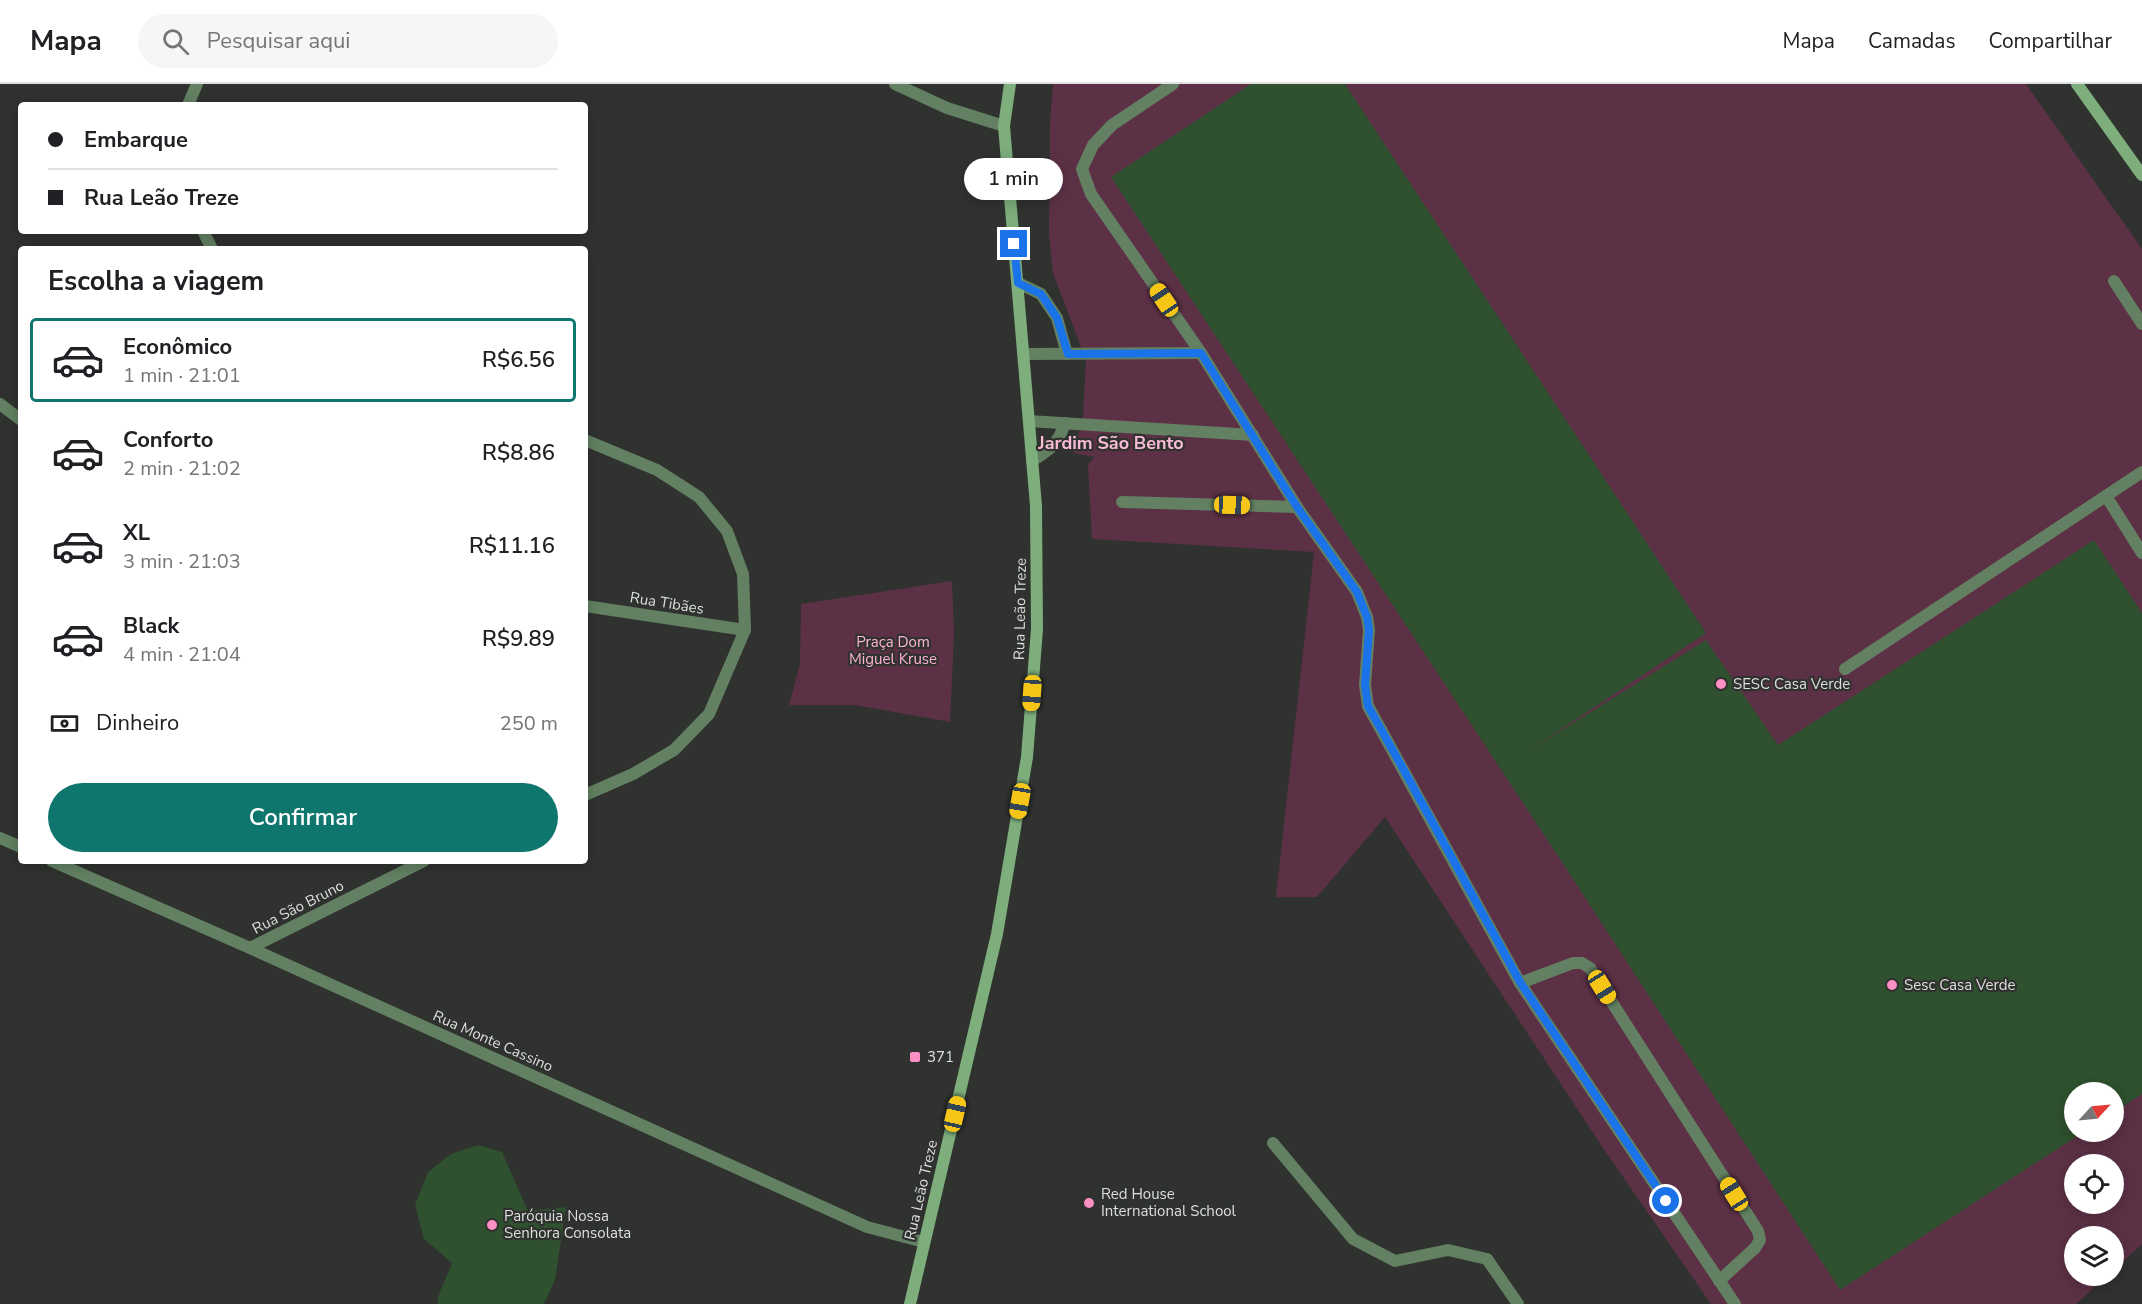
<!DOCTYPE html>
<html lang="pt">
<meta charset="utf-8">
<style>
:root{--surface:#fff;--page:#f6f6f6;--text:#202124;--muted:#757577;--line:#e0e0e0;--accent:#0f766e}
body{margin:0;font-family:"Nunito Sans",sans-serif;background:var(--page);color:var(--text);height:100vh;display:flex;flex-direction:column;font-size:22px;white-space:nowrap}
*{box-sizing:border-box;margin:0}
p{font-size:20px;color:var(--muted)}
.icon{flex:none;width:33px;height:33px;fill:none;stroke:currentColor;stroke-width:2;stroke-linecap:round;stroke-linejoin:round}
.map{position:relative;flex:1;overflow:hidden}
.drawer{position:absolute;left:18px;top:162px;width:570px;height:618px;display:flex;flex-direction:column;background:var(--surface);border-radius:6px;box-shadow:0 3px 15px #0003}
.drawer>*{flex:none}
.top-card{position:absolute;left:18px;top:18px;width:570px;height:132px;border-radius:6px;box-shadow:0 3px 15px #0003;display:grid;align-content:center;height:132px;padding:0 30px;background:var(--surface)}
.needle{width:39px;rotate:64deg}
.buttons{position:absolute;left:2064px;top:998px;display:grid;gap:12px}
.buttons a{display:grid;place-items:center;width:60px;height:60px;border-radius:50%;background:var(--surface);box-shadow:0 3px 15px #0003;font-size:30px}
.end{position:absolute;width:27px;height:27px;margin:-14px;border:8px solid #1a73e8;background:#fff;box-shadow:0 0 0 3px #fff}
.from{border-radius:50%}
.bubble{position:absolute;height:42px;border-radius:21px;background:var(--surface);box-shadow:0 3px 15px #0003;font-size:20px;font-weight:600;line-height:42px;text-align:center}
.car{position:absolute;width:18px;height:36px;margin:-18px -9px;border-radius:8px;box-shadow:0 0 4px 2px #0007;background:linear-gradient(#f5c518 24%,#345 0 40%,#f5c518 0 76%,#345 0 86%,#f5c518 0)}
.top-card b{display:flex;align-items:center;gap:21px;height:57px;font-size:22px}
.top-card b+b{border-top:2px solid var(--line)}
.top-card i{width:15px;height:15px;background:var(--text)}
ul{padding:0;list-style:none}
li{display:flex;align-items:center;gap:18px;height:84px;margin:0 12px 9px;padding:0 18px;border:3px solid transparent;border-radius:6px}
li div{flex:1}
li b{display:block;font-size:22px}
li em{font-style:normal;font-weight:600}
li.active{border-color:var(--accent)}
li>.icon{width:54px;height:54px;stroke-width:1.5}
h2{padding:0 30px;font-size:27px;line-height:72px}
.pay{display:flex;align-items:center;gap:15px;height:66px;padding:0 30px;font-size:22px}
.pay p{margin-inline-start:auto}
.cta{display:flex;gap:12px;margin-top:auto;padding:12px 30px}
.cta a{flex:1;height:69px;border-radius:36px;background:var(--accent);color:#fff;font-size:24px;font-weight:600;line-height:69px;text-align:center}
header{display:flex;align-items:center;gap:36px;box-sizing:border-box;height:84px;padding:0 30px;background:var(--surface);border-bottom:2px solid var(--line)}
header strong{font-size:28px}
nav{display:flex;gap:33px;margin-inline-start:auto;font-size:21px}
.search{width:420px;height:54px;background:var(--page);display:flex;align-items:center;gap:15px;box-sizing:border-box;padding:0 21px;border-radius:33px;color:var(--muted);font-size:22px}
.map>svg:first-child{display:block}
.green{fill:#5c3146;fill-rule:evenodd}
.building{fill:#2f512f}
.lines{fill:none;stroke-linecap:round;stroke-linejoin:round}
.service{stroke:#638162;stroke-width:12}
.minor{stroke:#638162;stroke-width:12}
.secondary{stroke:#7dae7c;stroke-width:12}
.route{stroke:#1a73e8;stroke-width:8}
.poi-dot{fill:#fc8fc3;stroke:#2f322f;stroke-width:2}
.labels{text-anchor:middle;stroke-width:4.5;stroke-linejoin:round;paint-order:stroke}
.street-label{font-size:15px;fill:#dddfdd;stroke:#2f322f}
.park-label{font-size:15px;fill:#feb2d4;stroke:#2f322f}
.poi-label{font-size:15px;fill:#dddfdd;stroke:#2f322f;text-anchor:start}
.quarter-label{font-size:18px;font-weight:bold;fill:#f9bbd6;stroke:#2f322f}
</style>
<header>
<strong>Mapa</strong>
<div class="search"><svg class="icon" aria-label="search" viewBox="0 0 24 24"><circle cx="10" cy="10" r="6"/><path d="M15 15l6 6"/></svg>Pesquisar aqui</div>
<nav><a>Mapa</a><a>Camadas</a><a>Compartilhar</a></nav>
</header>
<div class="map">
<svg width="2142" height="1220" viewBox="0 0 2142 1220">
<rect width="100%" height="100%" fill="#2f322f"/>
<g class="green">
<path d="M1053,0h973l116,165v995l-28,26v-34h-40v39h34l-32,29h-365l-108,-156 -218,-331 -68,80h-41l38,-345 -222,-13 -4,-75 7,-7 -22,-4 10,-37 3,-56 -33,-87 -4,-39 1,-112zM2074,1008h40v39h-40zM2074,1080h40v39h-40z"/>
<path d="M952,497l2,54 -4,87 -95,-17h-66l11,-41 1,-60z"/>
</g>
<g class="building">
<path d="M1251,0h94l361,549 -176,117 176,-110 72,105 316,-205 48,73v481l-28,18v-20h-40v39h11l-245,159 -267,-411 -462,-702z"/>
<path d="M478,1061l24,7 26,59 38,-4 -11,73 -11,24h-106v-7l14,-34 -28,-24 -9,-34 13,-33 23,-18z"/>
</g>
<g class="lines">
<g class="service">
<path d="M1173,0l-61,41 -19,20 -11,24 9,25 110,159 96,154 60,85 10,25 2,13 -4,55 3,21 152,277 215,321"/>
<path d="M2114,197l28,43"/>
<path d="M1018,199l23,11 16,24 10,36"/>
<path d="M1023,270l178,-1"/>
<path d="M1029,337l224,14"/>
<path d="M1032,377c18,-11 26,-17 33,-38"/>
<path d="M2106,412l36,57"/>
<path d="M1122,418l175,5"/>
<path d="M1845,585l297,-197"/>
<path d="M1520,899l53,-20h9l8,5 168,263 2,9 -5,8 -36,33"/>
<path d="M1273,1059l80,96 42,22 53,-11 39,9 31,45"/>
</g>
<g class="minor">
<path d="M895,0l52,24 57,18"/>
<path d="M188,21l9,-21"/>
<path d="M203,147l9,18"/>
<path d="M0,320l21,16"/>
<path d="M585,356l72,30 42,27 28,34 16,43 2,56 -36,84 -35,36 -41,24 -48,21"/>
<path d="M585,522l160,24"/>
<path d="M0,754l21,9"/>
<path d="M52,777l198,87 617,279 57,15"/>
<path d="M250,864l174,-87"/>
</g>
<g class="secondary">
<path d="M2077,0l65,91"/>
<path d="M910,1220l87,-370 30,-177 10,-128 -1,-123 -32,-380 6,-42"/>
</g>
</g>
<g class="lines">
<path class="route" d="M1014,160l4,39 23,11 16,24 11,36 133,-1 96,154 60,85 10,25 2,13 -4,55 3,21 33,59 119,217 146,219"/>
</g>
<g class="poi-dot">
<circle cx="1721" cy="600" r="6"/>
<circle cx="1892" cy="901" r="6"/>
<rect x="909" y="967" width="12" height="12" rx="3"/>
<circle cx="1089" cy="1119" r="6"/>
<circle cx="492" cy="1141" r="6"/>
</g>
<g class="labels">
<g class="street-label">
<text transform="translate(667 519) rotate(9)" y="5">Rua Tibães</text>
<text transform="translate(1020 525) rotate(-89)" y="5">Rua Leão Treze</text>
<text transform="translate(298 823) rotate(-27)" y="5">Rua São Bruno</text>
<text transform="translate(493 957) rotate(24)" y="5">Rua Monte Cassino</text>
<text transform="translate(921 1106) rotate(-77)" y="5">Rua Leão Treze</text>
</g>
<g class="park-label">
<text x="893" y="563">Praça Dom<tspan x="893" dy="17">Miguel Kruse</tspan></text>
</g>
<g class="poi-label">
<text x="1733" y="605">SESC Casa Verde</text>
<text x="1904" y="906">Sesc Casa Verde</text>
<text x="927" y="978">371</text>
<text x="1101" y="1115">Red House<tspan x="1101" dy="17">International School</tspan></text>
<text x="504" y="1137">Paróquia Nossa<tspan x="504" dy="17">Senhora Consolata</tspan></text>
</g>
<g class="quarter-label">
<text x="1111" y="365">Jardim São Bento</text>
</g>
</g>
</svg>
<div class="buttons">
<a><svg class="needle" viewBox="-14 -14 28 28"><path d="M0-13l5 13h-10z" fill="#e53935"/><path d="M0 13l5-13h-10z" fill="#757577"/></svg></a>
<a><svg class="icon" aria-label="locate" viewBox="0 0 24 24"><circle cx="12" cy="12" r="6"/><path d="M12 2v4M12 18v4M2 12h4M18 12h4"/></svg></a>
<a><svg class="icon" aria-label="layers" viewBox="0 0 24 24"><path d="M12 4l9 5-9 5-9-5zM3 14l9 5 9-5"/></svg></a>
</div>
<i class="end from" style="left:1666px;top:1117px"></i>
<i class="end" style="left:1014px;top:160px"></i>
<div class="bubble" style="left:964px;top:74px;width:99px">1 min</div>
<i class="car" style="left:1164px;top:216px;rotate:326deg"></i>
<i class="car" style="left:1232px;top:421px;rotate:92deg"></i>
<i class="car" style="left:1032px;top:609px;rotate:184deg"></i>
<i class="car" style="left:1020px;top:717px;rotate:190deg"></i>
<i class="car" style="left:1602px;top:903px;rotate:148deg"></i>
<i class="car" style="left:955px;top:1030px;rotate:13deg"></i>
<i class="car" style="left:1734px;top:1110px;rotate:328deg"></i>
<div class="top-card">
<b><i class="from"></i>Embarque</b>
<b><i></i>Rua Leão Treze</b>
</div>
<section class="drawer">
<h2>Escolha a viagem</h2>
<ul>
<li class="active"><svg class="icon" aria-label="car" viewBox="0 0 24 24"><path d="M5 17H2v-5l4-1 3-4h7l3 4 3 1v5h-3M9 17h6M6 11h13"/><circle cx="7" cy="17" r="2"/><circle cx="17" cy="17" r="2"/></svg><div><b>Econômico</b><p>1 min · 21:01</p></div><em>R$6.56</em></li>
<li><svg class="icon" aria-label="car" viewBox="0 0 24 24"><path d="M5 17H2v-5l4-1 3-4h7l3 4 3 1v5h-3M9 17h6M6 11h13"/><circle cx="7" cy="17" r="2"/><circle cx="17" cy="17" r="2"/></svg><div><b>Conforto</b><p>2 min · 21:02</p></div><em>R$8.86</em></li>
<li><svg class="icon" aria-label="car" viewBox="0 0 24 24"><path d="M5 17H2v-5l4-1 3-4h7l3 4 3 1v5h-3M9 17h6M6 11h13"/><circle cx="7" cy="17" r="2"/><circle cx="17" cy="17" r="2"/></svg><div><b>XL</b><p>3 min · 21:03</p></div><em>R$11.16</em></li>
<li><svg class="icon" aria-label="car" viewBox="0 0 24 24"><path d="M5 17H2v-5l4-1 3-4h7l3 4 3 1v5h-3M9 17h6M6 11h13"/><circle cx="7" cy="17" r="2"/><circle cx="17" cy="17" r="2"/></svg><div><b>Black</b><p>4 min · 21:04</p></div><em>R$9.89</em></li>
</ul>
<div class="pay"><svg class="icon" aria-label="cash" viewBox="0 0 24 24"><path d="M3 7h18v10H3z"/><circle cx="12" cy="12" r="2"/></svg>Dinheiro<p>250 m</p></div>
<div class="cta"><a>Confirmar</a></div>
</section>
</div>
